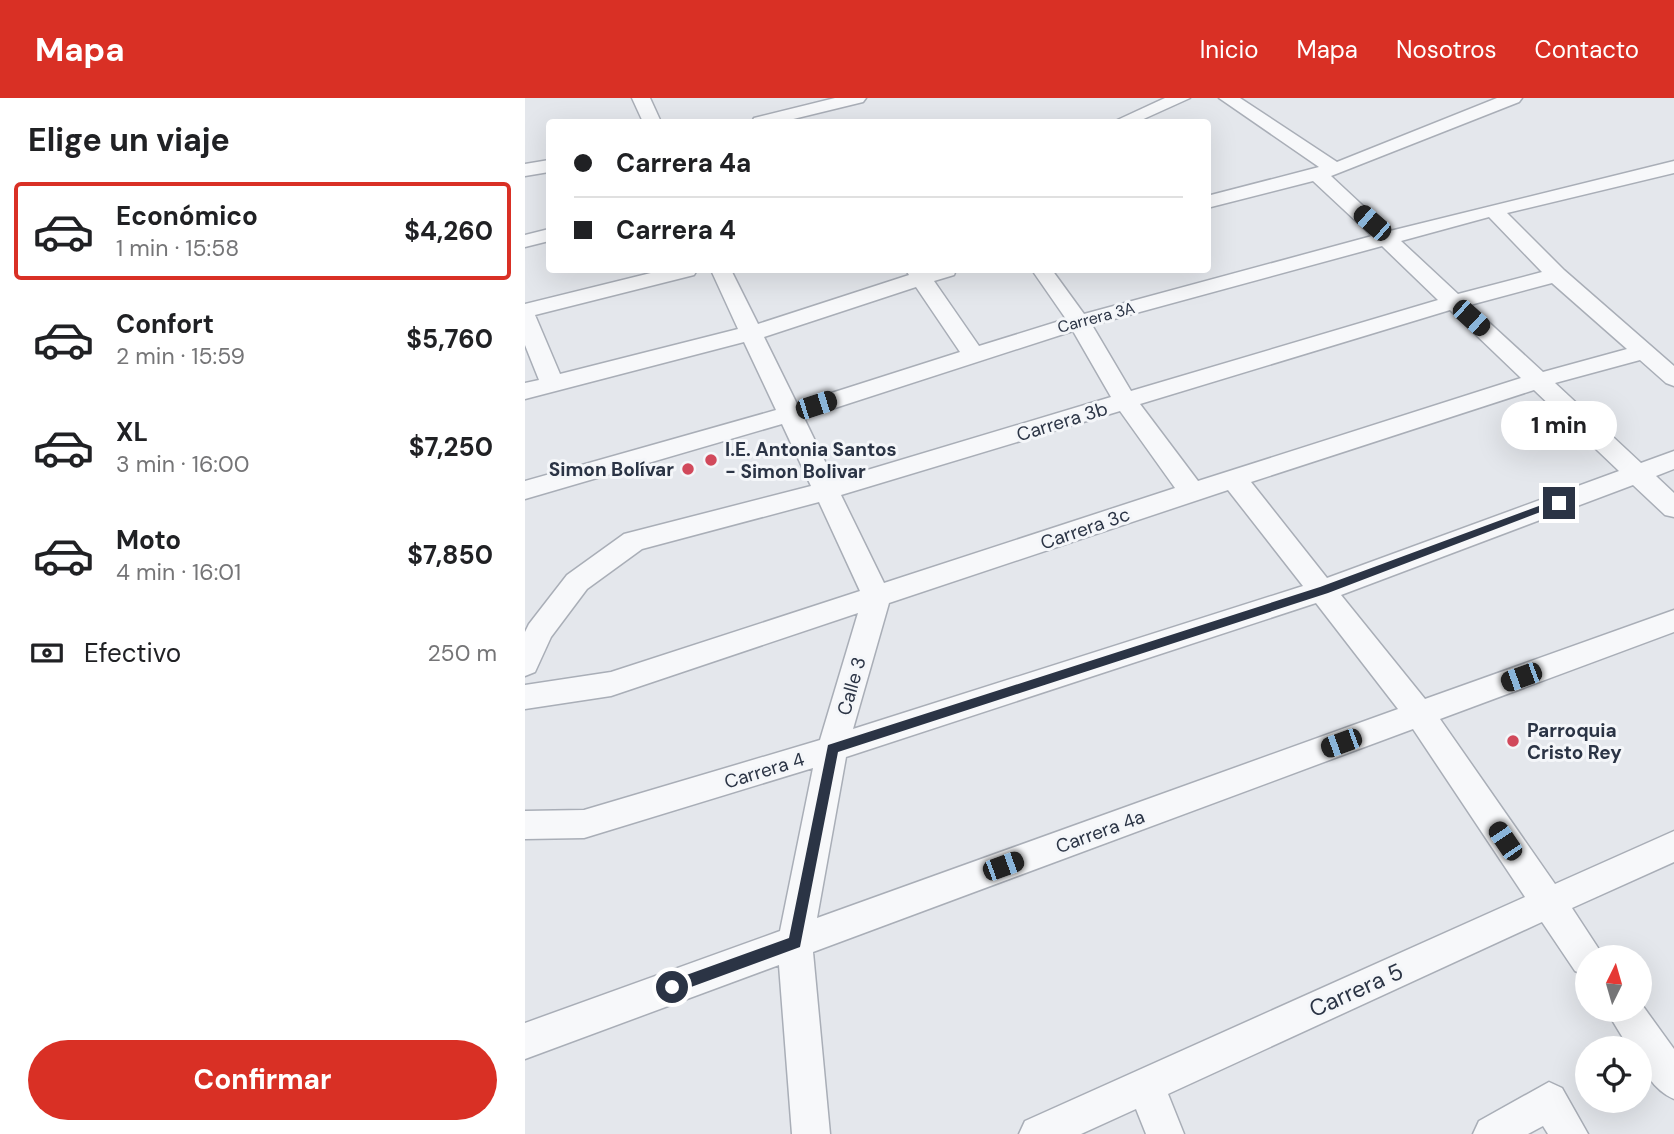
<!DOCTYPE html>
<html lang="es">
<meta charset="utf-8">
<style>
:root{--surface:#fff;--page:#f6f6f6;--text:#202124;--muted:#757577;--line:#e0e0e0;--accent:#d93025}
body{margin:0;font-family:"DM Sans",sans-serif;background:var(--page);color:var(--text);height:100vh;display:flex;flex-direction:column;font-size:26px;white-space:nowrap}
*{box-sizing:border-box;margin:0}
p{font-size:23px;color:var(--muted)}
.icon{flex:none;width:38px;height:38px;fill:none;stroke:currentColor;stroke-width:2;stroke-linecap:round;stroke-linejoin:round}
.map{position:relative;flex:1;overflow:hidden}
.details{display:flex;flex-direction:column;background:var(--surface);width:525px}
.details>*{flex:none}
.hud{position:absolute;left:21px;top:21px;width:665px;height:154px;border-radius:7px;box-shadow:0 7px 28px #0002;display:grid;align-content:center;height:154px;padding:0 28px;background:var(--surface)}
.needle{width:46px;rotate:5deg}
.controls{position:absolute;left:1050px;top:847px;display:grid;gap:14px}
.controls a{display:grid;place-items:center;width:77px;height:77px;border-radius:50%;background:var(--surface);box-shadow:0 7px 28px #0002;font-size:35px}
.end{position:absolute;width:32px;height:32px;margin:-16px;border:9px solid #2b3445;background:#fff;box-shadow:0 0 0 4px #fff}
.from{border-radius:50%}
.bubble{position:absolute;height:49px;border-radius:24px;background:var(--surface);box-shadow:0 7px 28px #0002;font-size:23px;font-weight:700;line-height:49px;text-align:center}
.car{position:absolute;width:21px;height:42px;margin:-21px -10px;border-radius:9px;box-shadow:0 0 5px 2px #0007;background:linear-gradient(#222 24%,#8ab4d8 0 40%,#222 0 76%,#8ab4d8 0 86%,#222 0)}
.hud b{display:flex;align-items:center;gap:24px;height:66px;font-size:26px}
.hud b+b{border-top:2px solid var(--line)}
.hud i{width:18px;height:18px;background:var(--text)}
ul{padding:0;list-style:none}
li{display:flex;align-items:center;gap:21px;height:98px;margin:0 14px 10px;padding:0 14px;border:4px solid transparent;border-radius:7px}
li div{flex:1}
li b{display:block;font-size:26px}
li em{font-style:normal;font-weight:700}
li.selected{border-color:var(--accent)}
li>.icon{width:63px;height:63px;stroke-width:1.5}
h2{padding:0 28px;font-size:32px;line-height:84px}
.pay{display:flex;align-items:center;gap:18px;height:77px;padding:0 28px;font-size:26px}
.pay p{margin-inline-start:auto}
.button{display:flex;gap:14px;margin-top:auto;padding:14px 28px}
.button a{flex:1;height:80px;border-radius:42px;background:var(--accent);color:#fff;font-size:28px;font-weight:700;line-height:80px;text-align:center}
header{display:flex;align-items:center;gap:42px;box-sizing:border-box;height:98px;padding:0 35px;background:var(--accent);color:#fff}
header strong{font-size:33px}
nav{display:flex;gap:38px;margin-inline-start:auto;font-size:24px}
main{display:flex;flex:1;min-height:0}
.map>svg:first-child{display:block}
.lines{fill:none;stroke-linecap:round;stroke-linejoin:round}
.street-casing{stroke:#a9aeb7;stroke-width:3}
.street{fill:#f7f8fa;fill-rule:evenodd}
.route{fill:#2b3445}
.poi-dot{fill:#d1495b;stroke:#f4f6f9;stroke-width:2.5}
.labels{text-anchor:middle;stroke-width:6;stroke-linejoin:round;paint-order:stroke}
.far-street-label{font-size:16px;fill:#2b3445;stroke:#f4f6f9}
.street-label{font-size:19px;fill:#2b3445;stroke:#f4f6f9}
.poi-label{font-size:19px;font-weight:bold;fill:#2b3445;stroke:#f4f6f9;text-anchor:start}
.near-street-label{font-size:23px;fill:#2b3445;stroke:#f4f6f9}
</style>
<header>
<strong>Mapa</strong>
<nav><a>Inicio</a><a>Mapa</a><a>Nosotros</a><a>Contacto</a></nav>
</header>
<main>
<section class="details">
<h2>Elige un viaje</h2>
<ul>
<li class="selected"><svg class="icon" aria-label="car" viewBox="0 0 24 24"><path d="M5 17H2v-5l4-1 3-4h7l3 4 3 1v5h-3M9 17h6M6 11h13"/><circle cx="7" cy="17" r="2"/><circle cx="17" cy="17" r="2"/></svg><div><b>Económico</b><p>1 min · 15:58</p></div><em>$4,260</em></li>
<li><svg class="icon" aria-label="car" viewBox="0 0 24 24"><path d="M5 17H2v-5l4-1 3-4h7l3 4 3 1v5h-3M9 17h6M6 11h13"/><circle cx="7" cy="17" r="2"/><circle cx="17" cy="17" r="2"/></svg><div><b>Confort</b><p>2 min · 15:59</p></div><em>$5,760</em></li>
<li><svg class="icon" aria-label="car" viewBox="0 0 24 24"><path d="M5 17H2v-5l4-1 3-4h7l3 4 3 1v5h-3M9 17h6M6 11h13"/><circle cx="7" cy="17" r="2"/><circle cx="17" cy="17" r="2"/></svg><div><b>XL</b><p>3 min · 16:00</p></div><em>$7,250</em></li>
<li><svg class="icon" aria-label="car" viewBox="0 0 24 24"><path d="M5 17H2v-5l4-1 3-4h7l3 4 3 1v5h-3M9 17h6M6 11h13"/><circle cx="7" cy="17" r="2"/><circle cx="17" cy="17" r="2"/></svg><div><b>Moto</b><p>4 min · 16:01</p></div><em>$7,850</em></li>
</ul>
<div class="pay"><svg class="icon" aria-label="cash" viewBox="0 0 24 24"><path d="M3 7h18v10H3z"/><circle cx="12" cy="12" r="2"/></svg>Efectivo<p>250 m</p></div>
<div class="button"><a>Confirmar</a></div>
</section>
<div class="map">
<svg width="1149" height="1036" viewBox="0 0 1149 1036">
<rect width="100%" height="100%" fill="#e4e7ec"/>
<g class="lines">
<defs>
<g id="street">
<path d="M107,0h18l11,24h-18z"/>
<path d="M310,0h31l-3,4 -82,20h-29l2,-4z"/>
<path d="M640,0h25l-53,24h-24z"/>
<path d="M694,0h21l97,64 160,-64h25l-3,4 -188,74 59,55 284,-70v12l-167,40 57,57 110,96v20l-8,-3 -26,-23 -85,23 86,80 33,-12v18l-18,7 18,17v24l-9,-2 -32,-30 -292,110 84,104 249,-89v22l-234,87 115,165 119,-53v31l-102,46 32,49h-17v19l-12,-5 -33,-49 -374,172 16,40h-38l-10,-25 -55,25h-62l6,-13 500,-224 -112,-168 -600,223 17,182h-38l-13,-169 -254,94v-36l255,-92 33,-163 -229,70 -59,1v-28l59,-1 236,-70 38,-127 -247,83 -86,13v-24l86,-13 249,-81 -41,-89 -177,47 -55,40 -36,48 -16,35 -10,4v-44l4,-8 38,-49 57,-41 187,-48 -29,-62 -257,75v-18l251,-71 -32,-68 -219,57v-16l14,-3 -14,-35v-41l138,-34h34l-3,5 -159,40 25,59 178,-45 -27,-59h20l27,54 151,-49 -3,-5h50l-2,5 -20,6 45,65 87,-27 -34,-49h20l32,44 288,-78 -59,-55 -106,27v-12l112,-29zM964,119l53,55 -84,22 -57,-53zM857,148l56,54 -307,91 -39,-66zM1027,185l75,66 -84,23 -73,-67zM391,189l44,65 -163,52 -33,-67zM925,212l71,68 -323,103 -58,-77zM548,233l38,66 -277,83 -30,-62zM1009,292l85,81 -292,107 -76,-96zM595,313l55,77 -291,95 -43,-88zM703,392l75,96 -450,143 36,-126zM791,505l82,106 -581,209 29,-161z"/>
<path d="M24,62v12l-24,4v-12z"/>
<path d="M24,131v12l-24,6v-12z"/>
<path d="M1115,904l34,47v50c-20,-9 -34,-29 -34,-51h-11l-23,-38h34z"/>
<path d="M1024,984l13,6 26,46h-40l-5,-8 -15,8h-55l6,-13z"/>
</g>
</defs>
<use href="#street" class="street-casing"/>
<use href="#street" class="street"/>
</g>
<path class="route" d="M1030,402l9,3 -236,90 -490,159 -38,195 -128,47 -5,-2v-10l122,-44 39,-193 492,-158z"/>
<g class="poi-dot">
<circle cx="186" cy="362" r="7"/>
<circle cx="163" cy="371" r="7"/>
<circle cx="988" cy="643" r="7"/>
</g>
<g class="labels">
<g class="far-street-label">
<text transform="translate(571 219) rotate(-15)" y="6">Carrera 3A</text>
</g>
<g class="street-label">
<text transform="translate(537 323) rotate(-17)" y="7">Carrera 3b</text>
<text transform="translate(560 430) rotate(-19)" y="7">Carrera 3c</text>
<text transform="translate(326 588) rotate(-74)" y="7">Calle 3</text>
<text transform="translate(239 672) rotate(-17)" y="7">Carrera 4</text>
<text transform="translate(575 733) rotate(-20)" y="7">Carrera 4a</text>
</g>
<g class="poi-label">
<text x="200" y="358">I.E. Antonia Santos<tspan x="200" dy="22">- Simon Bolivar</tspan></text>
<text x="149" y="378" text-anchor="end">Simon Bolívar</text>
<text x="1002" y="639">Parroquia<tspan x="1002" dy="22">Cristo Rey</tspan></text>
</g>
<g class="near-street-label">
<text transform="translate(831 892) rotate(-24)" y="8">Carrera 5</text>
</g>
</g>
</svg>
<div class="controls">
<a><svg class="needle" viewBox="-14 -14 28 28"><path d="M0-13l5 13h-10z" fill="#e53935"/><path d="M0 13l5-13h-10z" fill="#757577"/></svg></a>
<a><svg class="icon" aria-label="locate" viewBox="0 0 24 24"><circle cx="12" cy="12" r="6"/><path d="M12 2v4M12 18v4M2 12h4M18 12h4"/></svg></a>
</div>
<i class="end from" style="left:147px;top:889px"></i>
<i class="end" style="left:1034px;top:405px"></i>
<div class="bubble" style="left:976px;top:303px;width:116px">1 min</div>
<i class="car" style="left:847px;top:125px;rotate:311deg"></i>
<i class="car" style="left:946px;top:220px;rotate:132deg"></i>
<i class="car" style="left:291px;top:307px;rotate:72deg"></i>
<i class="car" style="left:996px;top:579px;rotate:250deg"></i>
<i class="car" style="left:816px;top:645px;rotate:250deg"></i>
<i class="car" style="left:980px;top:743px;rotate:326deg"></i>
<i class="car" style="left:478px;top:768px;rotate:70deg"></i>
<div class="hud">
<b><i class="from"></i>Carrera 4a</b>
<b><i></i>Carrera 4</b>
</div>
</div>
</main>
